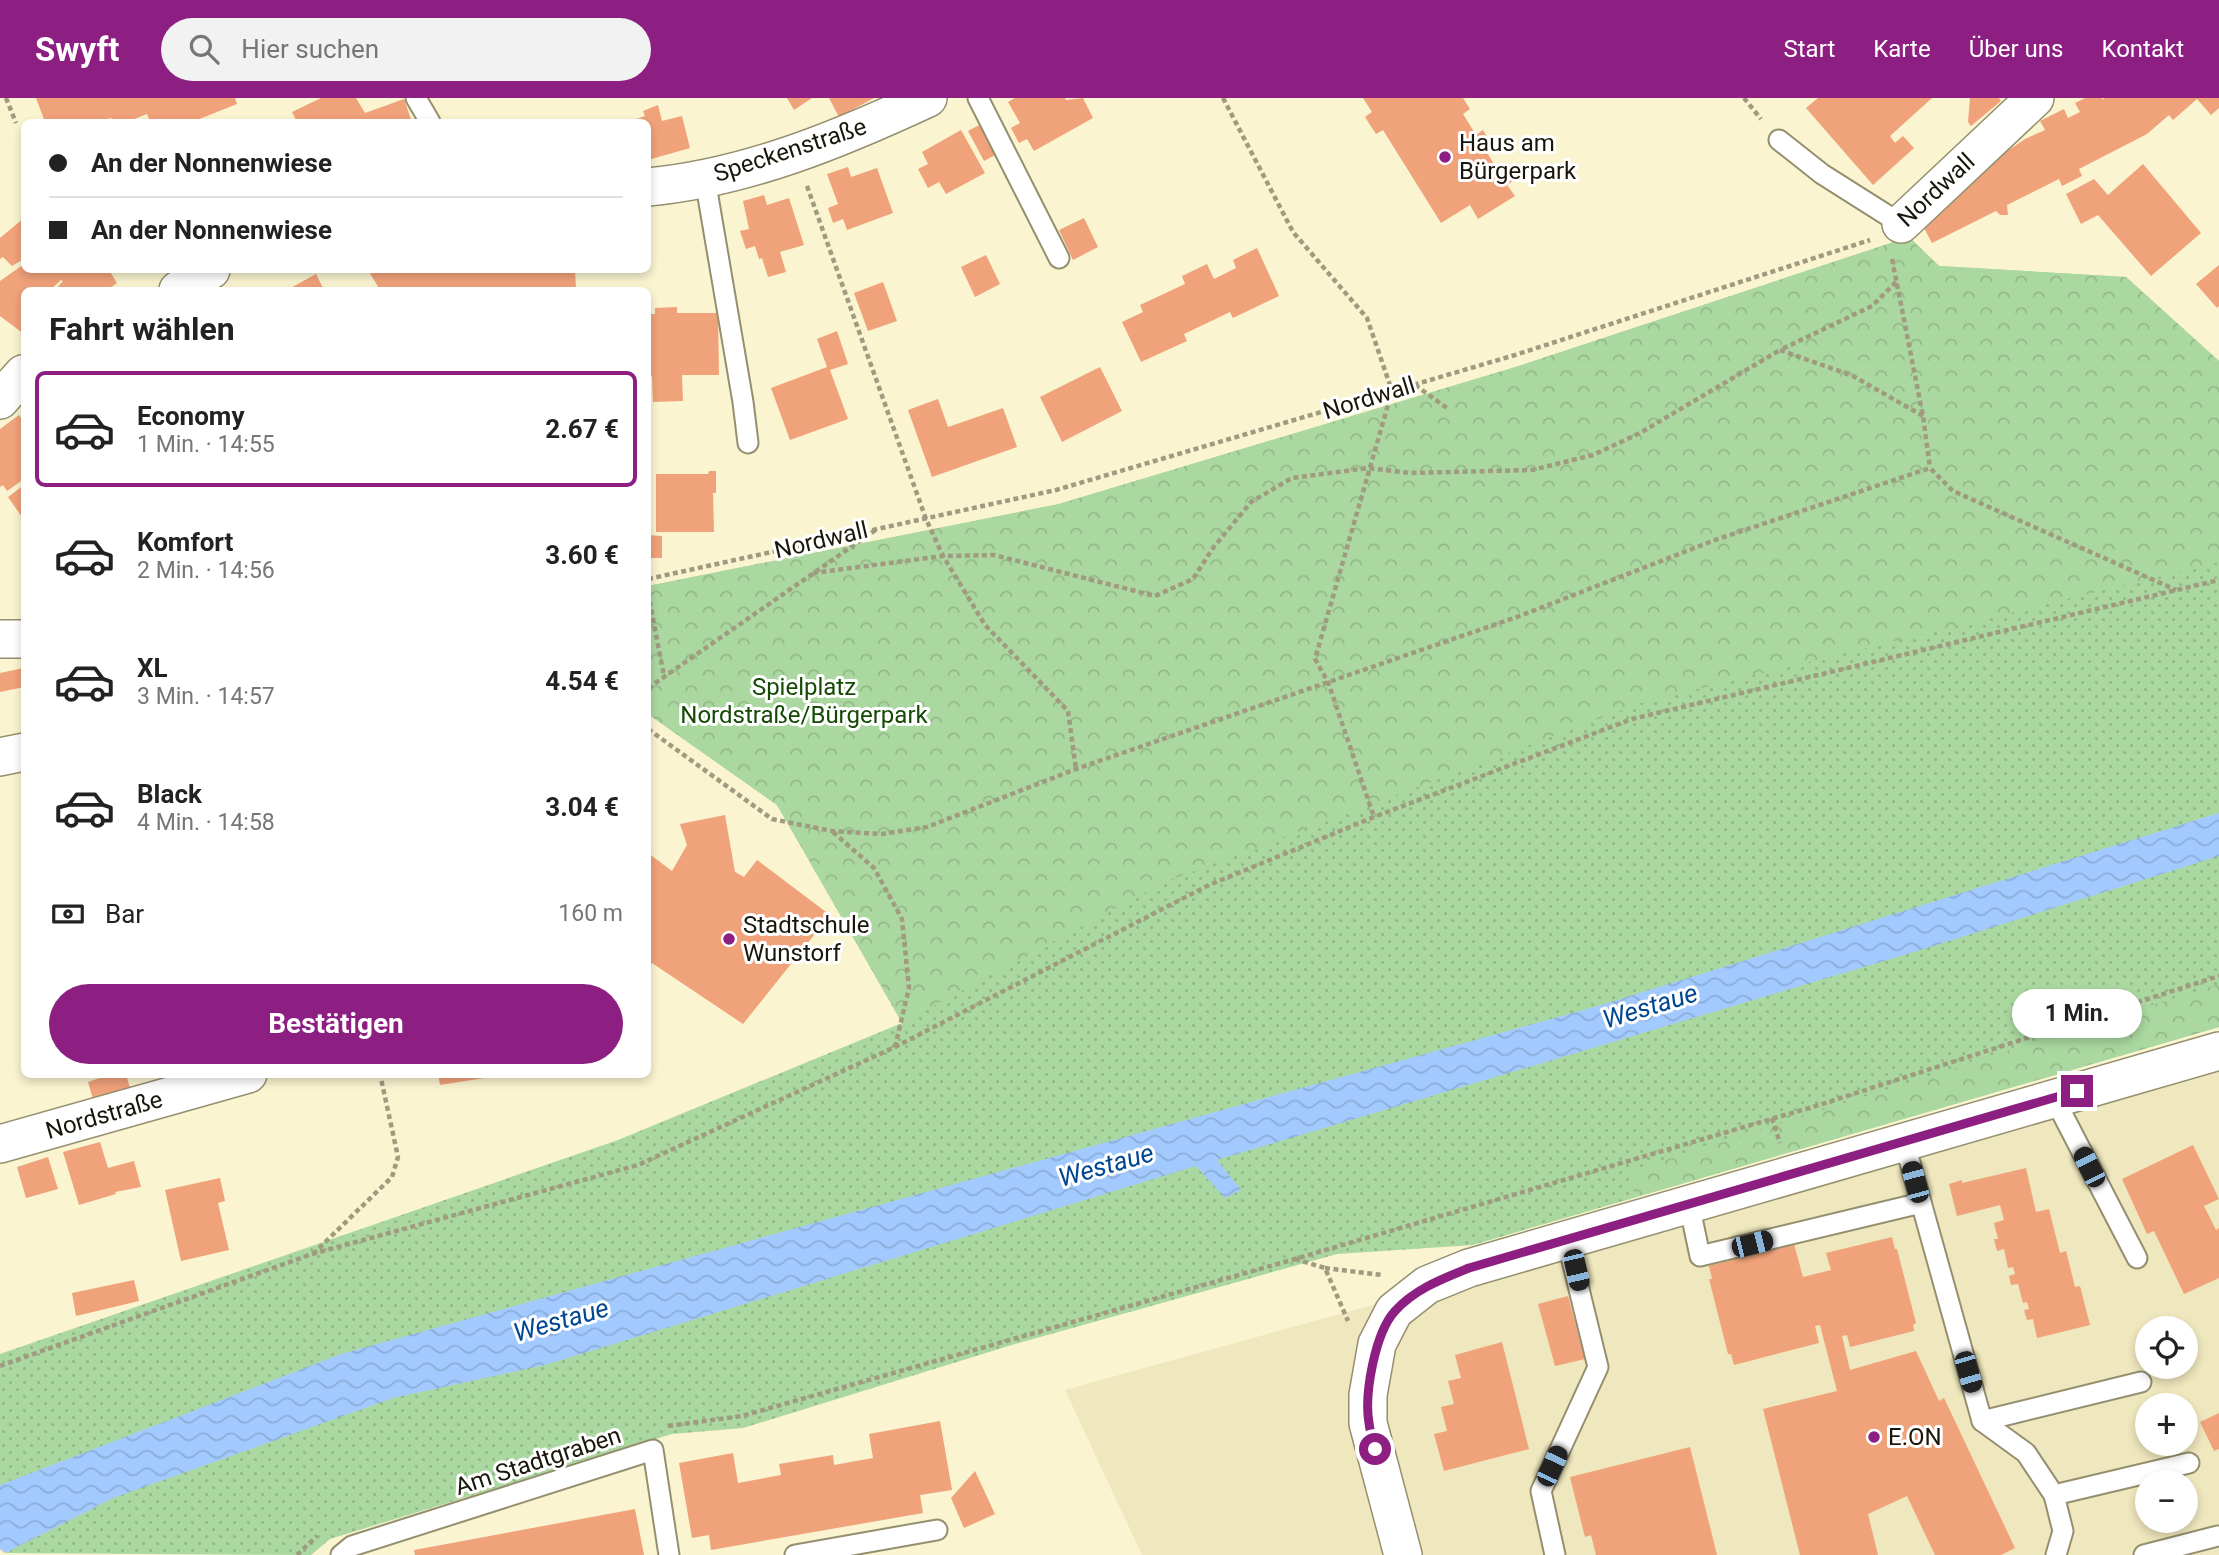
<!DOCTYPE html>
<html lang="de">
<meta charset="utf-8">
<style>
:root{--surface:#fff;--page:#f2f2f2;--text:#222;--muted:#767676;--line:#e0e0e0;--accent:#8d1f82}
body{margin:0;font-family:Roboto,sans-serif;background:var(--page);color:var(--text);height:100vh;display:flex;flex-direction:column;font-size:26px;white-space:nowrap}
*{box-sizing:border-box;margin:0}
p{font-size:23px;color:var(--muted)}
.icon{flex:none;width:38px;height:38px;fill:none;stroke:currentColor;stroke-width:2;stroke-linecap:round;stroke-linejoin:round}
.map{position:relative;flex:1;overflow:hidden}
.side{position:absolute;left:21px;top:189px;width:630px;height:791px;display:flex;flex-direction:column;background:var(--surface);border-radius:10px;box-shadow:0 4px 10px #0003}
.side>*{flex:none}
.banner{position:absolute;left:21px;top:21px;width:630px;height:154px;border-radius:10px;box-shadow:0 4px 10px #0003;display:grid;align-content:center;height:154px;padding:0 28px;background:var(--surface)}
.fabs{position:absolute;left:2135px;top:1218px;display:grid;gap:14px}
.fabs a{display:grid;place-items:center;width:63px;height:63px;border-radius:50%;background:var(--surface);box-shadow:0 4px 10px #0003;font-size:35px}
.end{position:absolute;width:32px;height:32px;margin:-16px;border:9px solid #8d1f82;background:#fff;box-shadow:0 0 0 4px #fff}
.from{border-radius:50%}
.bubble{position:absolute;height:49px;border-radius:24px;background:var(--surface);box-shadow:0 4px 10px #0003;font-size:23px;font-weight:700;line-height:49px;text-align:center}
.car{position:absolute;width:21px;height:42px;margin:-21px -10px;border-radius:9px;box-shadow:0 0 5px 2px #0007;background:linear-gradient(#222 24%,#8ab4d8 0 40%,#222 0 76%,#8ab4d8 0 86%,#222 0)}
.banner b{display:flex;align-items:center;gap:24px;height:66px;font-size:26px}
.banner b+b{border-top:2px solid var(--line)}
.banner i{width:18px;height:18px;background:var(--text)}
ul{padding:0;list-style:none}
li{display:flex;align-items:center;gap:21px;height:116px;margin:0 14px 10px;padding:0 14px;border:4px solid transparent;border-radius:10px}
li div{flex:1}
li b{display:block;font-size:26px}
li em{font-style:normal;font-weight:700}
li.active{border-color:var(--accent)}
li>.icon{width:63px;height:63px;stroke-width:1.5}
h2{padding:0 28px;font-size:32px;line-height:84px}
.pay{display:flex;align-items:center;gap:18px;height:77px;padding:0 28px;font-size:26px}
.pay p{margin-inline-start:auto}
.button{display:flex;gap:14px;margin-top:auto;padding:14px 28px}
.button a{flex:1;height:80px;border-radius:42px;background:var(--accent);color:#fff;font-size:28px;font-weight:700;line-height:80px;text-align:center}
header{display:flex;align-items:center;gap:42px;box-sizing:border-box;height:98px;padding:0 35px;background:var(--accent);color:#fff}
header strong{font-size:33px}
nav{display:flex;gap:38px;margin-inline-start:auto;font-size:24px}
.search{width:490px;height:63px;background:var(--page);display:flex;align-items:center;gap:18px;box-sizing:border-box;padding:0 24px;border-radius:38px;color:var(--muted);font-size:26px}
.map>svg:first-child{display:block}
.built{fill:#efe7bd;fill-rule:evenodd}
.grass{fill:url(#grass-dots)}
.forest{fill:url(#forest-crowns)}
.water{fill:url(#water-waves)}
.building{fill:#f0a27a}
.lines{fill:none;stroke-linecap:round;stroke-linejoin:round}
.lane-casing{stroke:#958f6f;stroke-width:23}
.street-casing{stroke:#958f6f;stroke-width:40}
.path{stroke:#9f9a80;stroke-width:4.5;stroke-dasharray:5 3.5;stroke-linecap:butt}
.lane{stroke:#fff;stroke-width:19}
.street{stroke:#fff;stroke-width:37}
.route{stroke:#8d1f82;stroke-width:9}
.poi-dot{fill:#8d1f82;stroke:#fff;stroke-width:2.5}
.labels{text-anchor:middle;stroke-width:6;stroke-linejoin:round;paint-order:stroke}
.poi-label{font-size:24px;fill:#19160a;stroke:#fff;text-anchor:start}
.street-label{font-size:24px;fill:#19160a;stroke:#fff}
.park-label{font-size:24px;fill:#154904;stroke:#fff}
.water-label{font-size:26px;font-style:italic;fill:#004791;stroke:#fff}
</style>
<header>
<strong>Swyft</strong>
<div class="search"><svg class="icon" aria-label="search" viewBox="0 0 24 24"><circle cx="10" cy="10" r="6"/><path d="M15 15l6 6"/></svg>Hier suchen</div>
<nav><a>Start</a><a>Karte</a><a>Über uns</a><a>Kontakt</a></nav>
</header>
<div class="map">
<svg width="2219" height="1457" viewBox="0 0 2219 1457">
<defs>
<pattern id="grass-dots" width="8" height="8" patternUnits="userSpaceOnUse" patternTransform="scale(1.75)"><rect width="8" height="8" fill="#abd8a0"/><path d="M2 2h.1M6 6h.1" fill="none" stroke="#93b988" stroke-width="1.8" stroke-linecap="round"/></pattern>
<pattern id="forest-crowns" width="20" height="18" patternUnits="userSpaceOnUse" patternTransform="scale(1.75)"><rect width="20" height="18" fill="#abd8a0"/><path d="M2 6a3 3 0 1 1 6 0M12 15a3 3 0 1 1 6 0" fill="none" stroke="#93b988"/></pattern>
<pattern id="water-waves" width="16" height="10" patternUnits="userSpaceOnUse" patternTransform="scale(1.75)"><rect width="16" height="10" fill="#a2caff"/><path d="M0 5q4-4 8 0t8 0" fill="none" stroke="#8badd9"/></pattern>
</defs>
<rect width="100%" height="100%" fill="#faf4d0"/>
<path class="built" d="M2219,973v484h-1077l-77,-165zM2147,1230h39v39h-39zM2147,1307h39v39h-39zM2147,1384h39v39h-39z"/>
<path class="grass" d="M1909,139l30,29 187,11 93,84v666l-746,218 -136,9 -322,90 -272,84 -71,6 -342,105 -19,16 -306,-2 6,-3 -11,-8v-188l618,-214 284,-117 -125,-218 -129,-91v-128l411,-82 460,-138z"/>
<g class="forest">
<path d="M1909,139l30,29 187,11 93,84v201l-578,141 -476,179 -262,140 -126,-217 -129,-91v-128l411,-82 460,-138z"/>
<path d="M2219,886v43l-584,170 -7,-25z"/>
</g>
<path class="water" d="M2219,715v43l-305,96 -697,208 24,30 -16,8 -29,-32 -651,199 -152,33 -280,100 -108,55 -5,-4v-64l341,-131 1257,-348z"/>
<g class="building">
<path d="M36,0h199l2,6 -45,18h-42l-3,-8 -20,8h-13l-3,-4 -16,4h-50z"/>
<path d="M321,0h35l9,15 39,-14 8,23h-115l-5,-10z"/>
<path d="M787,0h25l-18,12z"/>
<path d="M829,0h45l-35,19z"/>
<path d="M1015,0h50l1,2 17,-2 10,20 -59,33 -7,-12 -8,4 -8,-15 9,-5 -12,-21z"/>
<path d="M1363,0h100l7,11 -7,5 13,21 7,-5 9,15 -7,4 13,22 7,-5 9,14 -7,5 8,11 -37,23 -8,-14 -29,18 -58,-93 -7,4 -11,-17 7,-5z"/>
<path d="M1818,0h114l-42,38 5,7 8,-7 11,12 -41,37 -67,-77z"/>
<path d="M1970,0h29l2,3 -30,25 -3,-4z"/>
<path d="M2085,0h17l1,2 1,-2h115v10l-8,7 -14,-16 -24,21 -4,-5 -22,19 -68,35 3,7 -20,10 -3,-7 -52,26 1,10h-8l-4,-4 -64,32 -14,-26 73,-55 34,-23 20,-9 -5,-9 24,-12 4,9 12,-6 -5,-9z"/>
<path d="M658,7l4,16 20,-5 8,32 -42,12v-38h-20l17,-6 -2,-5z"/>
<path d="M981,26l16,30 -13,7 -16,-30z"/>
<path d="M961,32l24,43 -39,21 -7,-12 -11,6 -10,-19 10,-5 -6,-12z"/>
<path d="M2143,66l58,69 -50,43 -53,-61 -17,9 -15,-30 28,-15 14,16z"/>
<path d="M848,69l3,10 26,-9 16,45 -46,17 -4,-11 -10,4 -5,-15 10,-4 -11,-30z"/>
<path d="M764,97l3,10 22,-7 15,47 -24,7 6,20 -18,5 -6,-19 -3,1 -4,-13 -9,3 -6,-18 9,-2 -6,-28z"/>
<path d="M24,120v41l-12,7 -9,-9 -3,2v-21z"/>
<path d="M1084,120l14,29 -25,13 -14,-30z"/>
<path d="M1257,150l22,48 -46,22 -3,-6 -46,22 3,7 -46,21 -19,-40 21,-10 -3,-7 45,-21 -3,-8 25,-12 7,15 22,-11 -3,-8z"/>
<path d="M986,157l14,29 -25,13 -14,-30z"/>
<path d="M24,166v6h85l8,13 -10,7h-52l8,-9 -2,-1 -11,10h-26v44l-24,-18v-35z"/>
<path d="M2219,167v41l-2,2 -21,-24z"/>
<path d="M368,172h207l1,18h-5v2h-191z"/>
<path d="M316,176l8,16h-37z"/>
<path d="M883,184l14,39 -29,10 -14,-38z"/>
<path d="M677,209v6h41l1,62h-37l1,26 -30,1 -1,-26h-4v-62h7v-6z"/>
<path d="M837,233l11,33 -18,6 18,49 -58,21 -19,-52 56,-21 -10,-28z"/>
<path d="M1100,269l22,44 -60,31 -22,-45z"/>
<path d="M938,301l10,28 55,-19 14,39 -85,30 -24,-67z"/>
<path d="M19,317l5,8v56l-17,12 -4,-6 -3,2v-58z"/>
<path d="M709,373h7v22h-3l1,39h-58v-58h52z"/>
<path d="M24,387v35l-16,-23z"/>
<path d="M648,437l14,1v22h-14z"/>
<path d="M24,570v19l-24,5v-19z"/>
<path d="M725,717l10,57 9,5 13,-17 73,55 -87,109 -91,-61 -4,6v-116l24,18 15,-26 -7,-21z"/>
<path d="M112,976h14l6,21 -37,11 -7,-24z"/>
<path d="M438,976h59v2l-57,9z"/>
<path d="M100,1044l8,26 26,-7 7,26 -26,5 1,2 -37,11 -16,-53z"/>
<path d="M2193,1047l26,54 -15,7 12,24 3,-2v50l-35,16 -30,-63 -7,3 -25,-55z"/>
<path d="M48,1059l10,32 -32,9 -9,-31z"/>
<path d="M2026,1070l10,44 13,-3 11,44 6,-2 9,36 5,-1 10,39 -53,13 -4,-19 -6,1 -3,-10 5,-1 -2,-7 -4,1 -5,-19 -7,1 -2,-9 6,-2 -2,-7 -5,1 -4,-19 -7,2 -3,-12h4l-4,-16 10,-3 -4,-15 -43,11 -8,-32 13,-4v3z"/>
<path d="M220,1080l5,23 -7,2 11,47 -48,11 -16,-71z"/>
<path d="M1892,1139l3,12h2l19,74 -3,2 1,6 -64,16 -3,-12 -5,1 8,34 66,-19 23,50 5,-3 71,150 -14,7h-66l-28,-59 -39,18 10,41h-78l-37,-146 74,-18 -17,-66 -5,1 4,17 -85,22 -3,-11h-3l-19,-75h3l-3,-13 85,-22 9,33 28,-7 -5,-17z"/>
<path d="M134,1182l5,21 -63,15 -4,-23z"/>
<path d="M1568,1198l17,63 -30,7 -17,-62z"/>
<path d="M1502,1244l27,107 -85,22 -10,-37 13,-3 -6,-24 13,-3 -6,-23 13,-3 -6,-23z"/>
<path d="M2219,1315v36l-5,2 -14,-29z"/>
<path d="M940,1323l12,69 -32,5 3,18 -212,37 -2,-15 -17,3 -13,-75 54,-10 5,30 43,-8 -2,-11 54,-9 1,10 39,-7 -4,-24z"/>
<path d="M1690,1349l27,108h-121l-5,-20 -6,2 -15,-60z"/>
<path d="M975,1373l20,43 -31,14 -13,-30z"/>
<path d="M635,1411l9,46h-229l-1,-5z"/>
</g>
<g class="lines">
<defs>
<g id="lane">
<path d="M416,0l14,24"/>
<path d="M978,0l81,160"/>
<path d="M1779,42l43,34 79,50"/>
<path d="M705,81l38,223 5,41"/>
<path d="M2054,1000l83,160"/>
<path d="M1904,1043l78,280 159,-39"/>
<path d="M1689,1106l11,52 221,-53"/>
<path d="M1982,1323l44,32 28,42 135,-32"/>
<path d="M2054,1397l9,36 -7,24"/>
<path d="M341,1457l11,-9 301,-96 16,105"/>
<path d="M795,1457l142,-25"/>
<path d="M1555,1457l-14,-64 57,-124 -31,-127"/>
<path d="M2144,1457l74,-19"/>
</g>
<g id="street">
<path d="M648,89c98,-9 192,-48 280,-89"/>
<path d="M1901,126l134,-126"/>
<path d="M178,192l33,-20"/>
<path d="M0,302l23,-26"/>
<path d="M0,541h24"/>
<path d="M0,659l24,-5"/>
<path d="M0,1046l248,-70"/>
<path d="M1403,1457l-35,-132v-28l9,-51 17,-33 33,-26 42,-17 750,-217"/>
</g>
</defs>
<use href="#lane" class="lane-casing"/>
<use href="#street" class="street-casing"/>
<g class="path">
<path d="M6,0l10,25"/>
<path d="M1223,0l70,134 74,86 25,73 -77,268 13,23 46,135"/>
<path d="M1744,0l17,21"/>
<path d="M807,88l119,333 17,37 42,69 83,86 8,58"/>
<path d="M1892,161l31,157 7,52"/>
<path d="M1896,184l-24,24 -92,44 73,26 70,40"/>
<path d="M1415,287l32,23"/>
<path d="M813,475l130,-17 51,-1 161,41 38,-17 20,-31 38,-46 41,-24 76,-10 42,5 122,-3 61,-15 47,-22 140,-83"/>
<path d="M648,481l408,-89 459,-135 355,-115"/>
<path d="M648,495l16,83"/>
<path d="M648,590l229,-159"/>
<path d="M648,631l124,90 60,12 50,3 45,-7 149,-58 441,-152 198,-77 215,-72 23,23 223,99"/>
<path d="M833,734l41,36 28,51 7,69 -14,59"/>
<path d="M1772,1020l8,25"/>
<path d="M313,1156l79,-77 6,-20 -18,-83"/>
<path d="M1295,1161l30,9 23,53"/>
<path d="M1325,1170l57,7"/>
<path d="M0,1268l312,-112 326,-89 257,-118 314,-162 165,-68 258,-98 587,-139"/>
<path d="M668,1328l74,-10 553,-157 524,-154 400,-129"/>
<path d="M297,1457l20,-19"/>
</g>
<use href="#lane" class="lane"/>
<use href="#street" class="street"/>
</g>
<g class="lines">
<path class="route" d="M1375,1351c-2,-8 -5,-17 -6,-26 -5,-29 6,-90 26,-112 20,-22 47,-32 74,-43l608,-177"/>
</g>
<g class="poi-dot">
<circle cx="1445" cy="59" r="7"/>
<circle cx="729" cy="841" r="7"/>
<circle cx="1874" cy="1339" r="7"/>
</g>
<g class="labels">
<g class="poi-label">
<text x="1459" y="53">Haus am<tspan x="1459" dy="28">Bürgerpark</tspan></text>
<text x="743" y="835">Stadtschule<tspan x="743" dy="28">Wunstorf</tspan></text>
<text x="1888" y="1347">E.ON</text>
</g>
<g class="street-label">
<text transform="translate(790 52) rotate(-18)" y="8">Speckenstraße</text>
<text transform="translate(1936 92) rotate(-43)" y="8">Nordwall</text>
<text transform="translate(1369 300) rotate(-17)" y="8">Nordwall</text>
<text transform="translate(821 442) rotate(-13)" y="8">Nordwall</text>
<text transform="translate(104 1017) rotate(-16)" y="8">Nordstraße</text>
<text transform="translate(538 1363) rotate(-18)" y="8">Am Stadtgraben</text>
</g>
<g class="park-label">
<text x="804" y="597">Spielplatz<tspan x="804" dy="28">Nordstraße/Bürgerpark</tspan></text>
</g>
<g class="water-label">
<text transform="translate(1650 908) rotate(-17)" y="9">Westaue</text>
<text transform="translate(1106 1067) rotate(-16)" y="9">Westaue</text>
<text transform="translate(561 1222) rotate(-16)" y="9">Westaue</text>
</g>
</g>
</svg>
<div class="fabs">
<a><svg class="icon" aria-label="locate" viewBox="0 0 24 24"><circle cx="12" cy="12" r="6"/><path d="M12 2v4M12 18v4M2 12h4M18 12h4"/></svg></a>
<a>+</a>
<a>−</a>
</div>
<i class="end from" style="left:1375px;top:1351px"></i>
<i class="end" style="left:2077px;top:993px"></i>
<div class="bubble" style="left:2012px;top:891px;width:130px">1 Min.</div>
<i class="car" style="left:2089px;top:1069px;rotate:333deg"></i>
<i class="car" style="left:1915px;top:1084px;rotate:345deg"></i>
<i class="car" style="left:1752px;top:1146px;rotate:76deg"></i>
<i class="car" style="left:1576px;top:1172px;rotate:167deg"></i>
<i class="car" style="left:1968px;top:1274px;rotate:164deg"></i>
<i class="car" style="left:1552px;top:1368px;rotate:25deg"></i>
<div class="banner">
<b><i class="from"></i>An der Nonnenwiese</b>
<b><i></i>An der Nonnenwiese</b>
</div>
<section class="side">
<h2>Fahrt wählen</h2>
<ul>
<li class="active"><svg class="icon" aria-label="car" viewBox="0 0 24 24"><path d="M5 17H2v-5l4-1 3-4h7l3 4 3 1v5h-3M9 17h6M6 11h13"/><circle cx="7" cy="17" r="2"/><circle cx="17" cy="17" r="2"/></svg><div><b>Economy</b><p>1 Min. · 14:55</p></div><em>2.67 €</em></li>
<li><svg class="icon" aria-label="car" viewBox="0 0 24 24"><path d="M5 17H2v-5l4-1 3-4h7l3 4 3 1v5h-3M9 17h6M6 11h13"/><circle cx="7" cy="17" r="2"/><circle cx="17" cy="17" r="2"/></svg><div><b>Komfort</b><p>2 Min. · 14:56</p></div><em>3.60 €</em></li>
<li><svg class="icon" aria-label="car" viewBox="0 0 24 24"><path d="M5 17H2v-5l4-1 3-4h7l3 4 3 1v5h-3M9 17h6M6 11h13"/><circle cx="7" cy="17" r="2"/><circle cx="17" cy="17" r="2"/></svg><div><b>XL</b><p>3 Min. · 14:57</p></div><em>4.54 €</em></li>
<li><svg class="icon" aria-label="car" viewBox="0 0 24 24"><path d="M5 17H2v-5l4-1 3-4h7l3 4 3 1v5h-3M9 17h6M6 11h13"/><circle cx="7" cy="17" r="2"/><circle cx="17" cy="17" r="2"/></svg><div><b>Black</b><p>4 Min. · 14:58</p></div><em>3.04 €</em></li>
</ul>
<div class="pay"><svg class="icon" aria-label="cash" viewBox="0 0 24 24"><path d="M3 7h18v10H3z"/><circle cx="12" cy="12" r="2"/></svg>Bar<p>160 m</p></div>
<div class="button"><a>Bestätigen</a></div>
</section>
</div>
